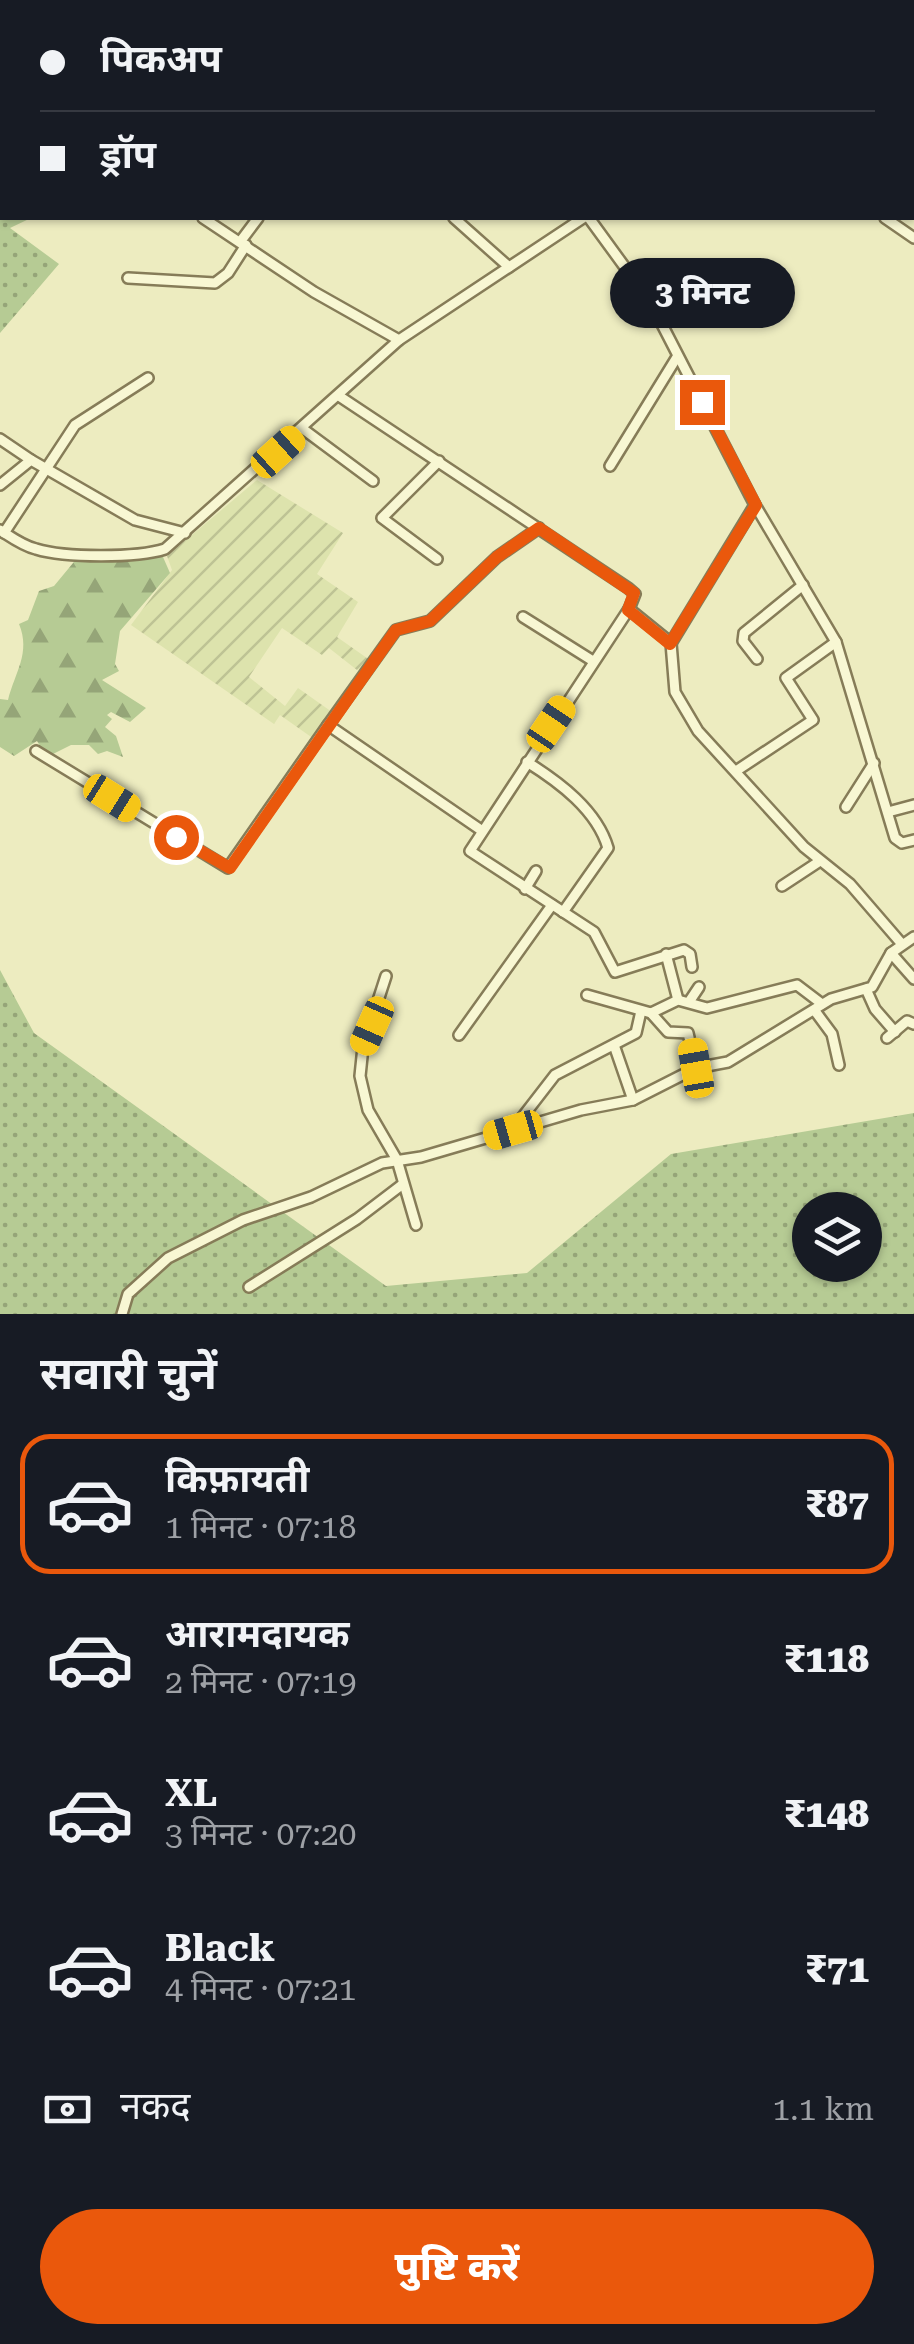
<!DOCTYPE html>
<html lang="hi">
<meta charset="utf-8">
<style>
:root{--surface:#171b24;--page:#242831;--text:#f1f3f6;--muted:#9ea1a6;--line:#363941;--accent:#ea580c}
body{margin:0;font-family:"Roboto Serif","Noto Sans Devanagari",serif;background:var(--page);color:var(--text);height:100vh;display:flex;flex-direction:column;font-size:38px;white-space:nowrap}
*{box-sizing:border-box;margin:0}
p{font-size:32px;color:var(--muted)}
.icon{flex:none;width:55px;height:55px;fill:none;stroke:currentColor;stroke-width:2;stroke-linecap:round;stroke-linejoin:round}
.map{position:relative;height:1314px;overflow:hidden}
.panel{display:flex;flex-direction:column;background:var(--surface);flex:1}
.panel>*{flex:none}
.top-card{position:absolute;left:0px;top:0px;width:915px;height:220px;box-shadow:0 2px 8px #0004;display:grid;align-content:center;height:220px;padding:0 40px;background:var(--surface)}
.fabs{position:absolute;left:792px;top:1192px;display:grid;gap:20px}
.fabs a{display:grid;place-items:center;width:90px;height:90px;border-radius:50%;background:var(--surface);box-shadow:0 2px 8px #0004;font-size:50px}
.end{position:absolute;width:45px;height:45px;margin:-22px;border:12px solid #ea580c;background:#fff;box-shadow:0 0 0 5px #fff}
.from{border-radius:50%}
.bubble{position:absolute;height:70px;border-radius:35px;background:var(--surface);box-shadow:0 2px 8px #0004;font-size:32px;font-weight:800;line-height:70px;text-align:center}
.car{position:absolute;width:30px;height:60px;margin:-30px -15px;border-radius:12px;box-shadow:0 0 8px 2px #0007;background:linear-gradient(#f5c518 24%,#345 0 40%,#f5c518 0 76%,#345 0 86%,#f5c518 0)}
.top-card b{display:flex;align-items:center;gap:35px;height:95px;font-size:38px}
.top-card b+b{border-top:2px solid var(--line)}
.top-card i{width:25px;height:25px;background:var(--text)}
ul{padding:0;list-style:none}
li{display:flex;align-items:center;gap:30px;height:140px;margin:0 20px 15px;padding:0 20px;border:5px solid transparent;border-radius:30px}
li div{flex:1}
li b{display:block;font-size:38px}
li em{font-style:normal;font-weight:800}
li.active{border-color:var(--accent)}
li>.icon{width:90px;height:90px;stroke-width:1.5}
h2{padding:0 40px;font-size:45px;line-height:120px}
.pay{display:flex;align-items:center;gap:25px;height:110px;padding:0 40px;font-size:38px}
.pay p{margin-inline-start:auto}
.cta{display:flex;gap:20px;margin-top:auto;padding:20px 40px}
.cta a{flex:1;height:115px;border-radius:60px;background:var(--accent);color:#fff;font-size:40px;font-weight:800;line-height:115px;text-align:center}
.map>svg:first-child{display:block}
.farmland{fill:url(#farmland-furrows)}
.grass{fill:url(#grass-dots);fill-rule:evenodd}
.forest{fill:url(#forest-firs)}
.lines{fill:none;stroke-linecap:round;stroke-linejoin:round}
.minor-casing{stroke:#867c58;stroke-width:14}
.minor{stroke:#f8f7d3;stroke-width:9}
.route{stroke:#ea580c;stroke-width:12}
</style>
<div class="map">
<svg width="914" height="1314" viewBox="0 0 914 1314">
<defs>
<pattern id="farmland-furrows" width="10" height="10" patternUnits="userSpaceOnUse" patternTransform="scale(2.5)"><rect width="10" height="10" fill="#dde3ad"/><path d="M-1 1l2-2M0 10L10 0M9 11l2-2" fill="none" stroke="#bec394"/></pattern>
<pattern id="grass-dots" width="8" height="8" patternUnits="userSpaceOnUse" patternTransform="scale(2.5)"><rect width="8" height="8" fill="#b6cb94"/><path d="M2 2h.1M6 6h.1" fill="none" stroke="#95a578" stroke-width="1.8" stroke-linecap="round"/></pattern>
<pattern id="forest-firs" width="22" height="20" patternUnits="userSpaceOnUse" patternTransform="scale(2.5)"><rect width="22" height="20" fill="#b6cb94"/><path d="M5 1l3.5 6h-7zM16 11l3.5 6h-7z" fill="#95a578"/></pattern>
</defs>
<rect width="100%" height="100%" fill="#edecc0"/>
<path class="farmland" d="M257,480l86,53 -26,41 41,28 -21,35 37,26 -17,7 -28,-22 -7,7 -40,-27 -33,49 36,29 13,-18 34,24 -18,27 -34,-24 -6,9 -143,-99 41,-55 -5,-14z"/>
<g class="grass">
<path d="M0,0h248l-246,2v216h29l-21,10 49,36 -59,69z"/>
<path d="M0,970l34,63 352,253 141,-13 144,-119 243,-41v201h-914zM810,1210h55v55h-55z"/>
</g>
<path class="forest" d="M78,557h85l7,16 -50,58 -5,33 4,7 -17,9 44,28 -16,14 -19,-10 -4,3 5,4 -7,8 11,9 7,21 -16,-6 -9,3 -9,-9h-18l-24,12 -10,-16 -23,15 -14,-9v-48l8,1c7,-28 23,-47 11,-76l9,-4 11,-29 15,-5z"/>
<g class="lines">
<defs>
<g id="minor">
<path d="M386,0l2,2"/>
<path d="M695,0l4,2"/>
<path d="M255,2l3,-2"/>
<path d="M634,2l2,-2"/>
<path d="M912,56h2"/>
<path d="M912,184l2,-1"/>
<path d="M203,218l111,74 85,48"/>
<path d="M454,218l55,49"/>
<path d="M589,218l62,85 104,202 81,137 59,196 7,5 12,-3"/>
<path d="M885,218l29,20"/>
<path d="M240,242l18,-24"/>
<path d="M128,278l87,5 13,-10 18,-28"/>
<path d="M339,396l289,192 7,6 -6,15"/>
<path d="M303,429l70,52"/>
<path d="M0,439l31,21"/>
<path d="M610,466l67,-109"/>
<path d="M0,485l31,-25 104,60 50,13"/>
<path d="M0,530c11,7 23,16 36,19 29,9 101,9 129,0l234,-209 184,-122"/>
<path d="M4,533l71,-108 73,-47"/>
<path d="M437,559l-55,-41 57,-57"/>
<path d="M523,617l70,44"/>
<path d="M671,643l84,-138"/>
<path d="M757,659l-14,-18 1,-8 59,-48"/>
<path d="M328,725l68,-95 34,-9 67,-64 42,-29"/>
<path d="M36,751l192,117 100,-143 153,105"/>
<path d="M527,762c32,20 70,48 81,86l-45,64"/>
<path d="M736,771l77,-51 -27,-42 50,-36"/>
<path d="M846,807l28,-44"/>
<path d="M888,812l26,-7"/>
<path d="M782,886l38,-25"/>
<path d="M525,889l11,-18"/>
<path d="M891,953l23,26"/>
<path d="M666,954l12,46"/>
<path d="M692,967l-2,-13 -6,-4 -69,22 -21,-40 -124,-81 159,-242 42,34 4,49 23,39 106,116 46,37 51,59"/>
<path d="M386,976l-23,71 -3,29 8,34 29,50 19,65"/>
<path d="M866,989l9,20 20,23"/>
<path d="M587,995l64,18 27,-13 29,8 90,-23 25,19"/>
<path d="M689,1002l10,-15"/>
<path d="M815,1011l17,23 7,31"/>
<path d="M651,1013l17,19 20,1 8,35"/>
<path d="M459,1035l93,-130"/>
<path d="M887,1038l20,-17 7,3"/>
<path d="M614,1045l19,55"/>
<path d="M514,1128l41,-53 81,-42 5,-22"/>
<path d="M249,1287l108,-68 46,-35"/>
<path d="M122,1314l6,-20 40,-36 75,-38 68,-23 71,-34 39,-6 160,-47 52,-10 63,-32 32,-6 103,-63 41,-12 19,-34 23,-16"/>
</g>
</defs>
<use href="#minor" class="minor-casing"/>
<use href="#minor" class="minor"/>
</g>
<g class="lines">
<path class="route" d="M176,837l54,31 166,-238 34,-9 67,-64 42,-29 95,65 -6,17 42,34 86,-139 -54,-103"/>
</g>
</svg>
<div class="fabs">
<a><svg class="icon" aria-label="layers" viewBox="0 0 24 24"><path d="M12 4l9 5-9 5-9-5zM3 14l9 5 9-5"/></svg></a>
</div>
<i class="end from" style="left:176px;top:837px"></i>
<i class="end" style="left:702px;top:402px"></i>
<div class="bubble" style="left:610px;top:258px;width:185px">3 मिनट</div>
<i class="car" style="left:278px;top:452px;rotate:48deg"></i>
<i class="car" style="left:551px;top:724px;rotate:34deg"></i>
<i class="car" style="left:112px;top:798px;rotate:122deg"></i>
<i class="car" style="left:372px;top:1026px;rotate:204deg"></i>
<i class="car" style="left:696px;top:1068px;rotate:350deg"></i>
<i class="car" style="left:513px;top:1130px;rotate:254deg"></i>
<div class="top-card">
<b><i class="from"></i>पिकअप</b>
<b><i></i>ड्रॉप</b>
</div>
</div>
<section class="panel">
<h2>सवारी चुनें</h2>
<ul>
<li class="active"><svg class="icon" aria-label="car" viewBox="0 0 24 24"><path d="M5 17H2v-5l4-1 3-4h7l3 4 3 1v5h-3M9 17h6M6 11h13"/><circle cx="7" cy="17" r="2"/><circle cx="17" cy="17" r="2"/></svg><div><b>किफ़ायती</b><p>1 मिनट · 07:18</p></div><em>₹87</em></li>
<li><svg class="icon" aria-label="car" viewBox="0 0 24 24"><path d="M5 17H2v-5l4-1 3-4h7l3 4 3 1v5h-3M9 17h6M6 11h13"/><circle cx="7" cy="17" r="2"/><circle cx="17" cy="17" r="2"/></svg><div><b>आरामदायक</b><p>2 मिनट · 07:19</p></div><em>₹118</em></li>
<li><svg class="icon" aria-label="car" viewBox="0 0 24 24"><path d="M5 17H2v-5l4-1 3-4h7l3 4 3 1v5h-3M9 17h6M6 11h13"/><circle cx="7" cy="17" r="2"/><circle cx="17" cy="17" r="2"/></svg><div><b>XL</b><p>3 मिनट · 07:20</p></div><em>₹148</em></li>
<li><svg class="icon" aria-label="car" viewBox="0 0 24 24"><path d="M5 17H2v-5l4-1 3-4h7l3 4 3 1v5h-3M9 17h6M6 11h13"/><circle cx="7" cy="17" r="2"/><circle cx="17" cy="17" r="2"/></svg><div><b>Black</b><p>4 मिनट · 07:21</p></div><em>₹71</em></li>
</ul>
<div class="pay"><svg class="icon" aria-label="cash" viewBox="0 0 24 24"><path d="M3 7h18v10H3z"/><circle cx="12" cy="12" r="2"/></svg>नकद<p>1.1 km</p></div>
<div class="cta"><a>पुष्टि करें</a></div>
</section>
